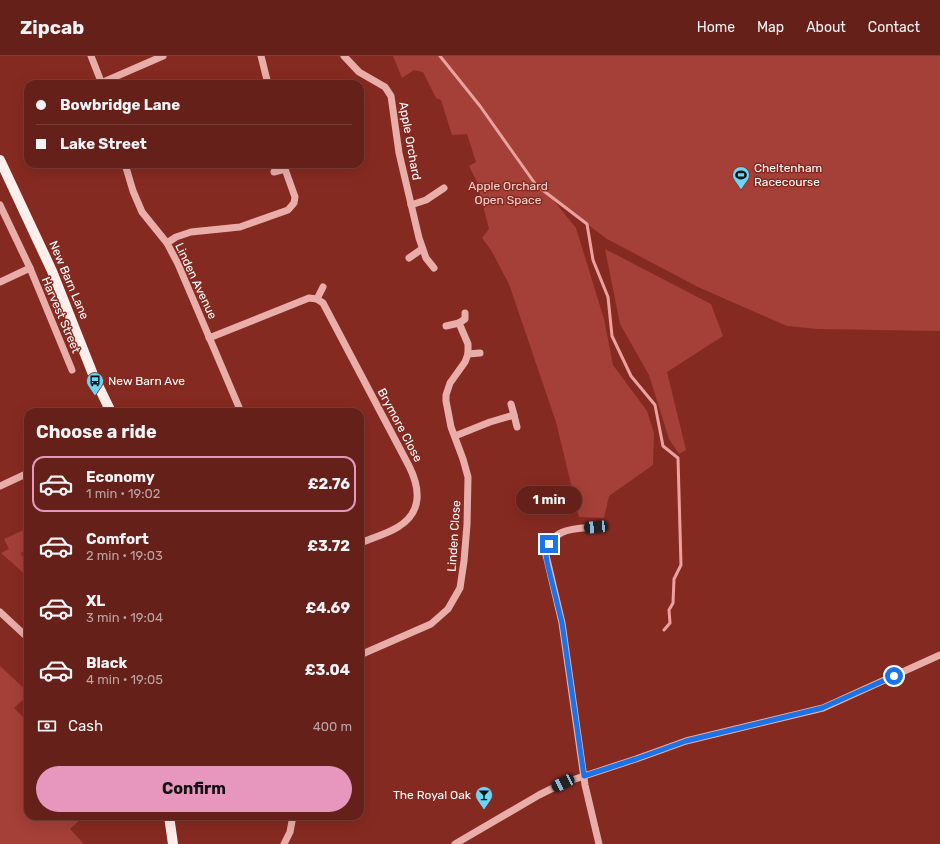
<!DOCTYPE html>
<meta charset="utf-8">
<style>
:root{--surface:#642019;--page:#6c2d26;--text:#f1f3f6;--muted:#bba3a2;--line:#783e38;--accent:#e797bd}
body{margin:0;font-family:Rubik,sans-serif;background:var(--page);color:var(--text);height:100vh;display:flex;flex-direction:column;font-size:15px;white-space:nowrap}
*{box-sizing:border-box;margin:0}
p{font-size:13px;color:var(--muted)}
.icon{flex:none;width:22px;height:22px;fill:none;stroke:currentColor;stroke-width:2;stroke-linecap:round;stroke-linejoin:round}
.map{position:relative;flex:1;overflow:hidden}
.details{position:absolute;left:24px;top:352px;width:340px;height:412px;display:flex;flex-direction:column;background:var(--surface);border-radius:12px;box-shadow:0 4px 16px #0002,0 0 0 1px var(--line)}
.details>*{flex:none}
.top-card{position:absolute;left:24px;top:24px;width:340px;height:88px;border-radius:12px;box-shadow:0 4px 16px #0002,0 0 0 1px var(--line);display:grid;align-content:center;height:88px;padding:0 12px;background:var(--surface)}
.end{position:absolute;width:18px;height:18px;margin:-9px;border:5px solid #1a73e8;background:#fff;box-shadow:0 0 0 2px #fff}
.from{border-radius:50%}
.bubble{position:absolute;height:28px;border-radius:14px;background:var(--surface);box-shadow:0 4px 16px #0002,0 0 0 1px var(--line);font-size:13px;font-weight:700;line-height:28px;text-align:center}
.car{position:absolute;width:12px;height:24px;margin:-12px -6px;border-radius:5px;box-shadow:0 0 3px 1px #0007;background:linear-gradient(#222 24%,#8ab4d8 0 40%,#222 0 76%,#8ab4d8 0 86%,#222 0)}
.top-card b{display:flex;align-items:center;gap:14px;height:38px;font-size:15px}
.top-card b+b{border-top:1px solid var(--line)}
.top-card i{width:10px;height:10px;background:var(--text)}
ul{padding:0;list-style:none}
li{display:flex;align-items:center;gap:12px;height:56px;margin:0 8px 6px;padding:0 4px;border:2px solid transparent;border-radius:12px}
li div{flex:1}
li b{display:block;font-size:15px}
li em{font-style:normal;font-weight:700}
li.on{border-color:var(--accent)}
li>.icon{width:36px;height:36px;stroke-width:1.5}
h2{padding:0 12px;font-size:18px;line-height:48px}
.pay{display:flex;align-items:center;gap:10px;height:44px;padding:0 12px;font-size:15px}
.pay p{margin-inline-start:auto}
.button{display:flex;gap:8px;margin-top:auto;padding:8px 12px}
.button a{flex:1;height:46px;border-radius:24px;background:var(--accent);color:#111;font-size:16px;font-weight:700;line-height:46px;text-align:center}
header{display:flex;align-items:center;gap:24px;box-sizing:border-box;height:56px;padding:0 20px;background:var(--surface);border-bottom:1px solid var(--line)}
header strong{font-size:19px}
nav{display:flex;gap:22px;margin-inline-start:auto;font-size:14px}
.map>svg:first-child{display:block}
.green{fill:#a44038}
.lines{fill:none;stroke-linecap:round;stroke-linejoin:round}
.stream{stroke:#eba29e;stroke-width:3}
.minor{stroke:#e9aeaa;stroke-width:7}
.major{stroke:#feefed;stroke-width:10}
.route{stroke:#1a73e8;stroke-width:5}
.labels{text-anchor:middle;stroke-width:3;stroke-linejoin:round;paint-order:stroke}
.street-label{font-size:12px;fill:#fff;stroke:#852a21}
.poi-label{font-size:12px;fill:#fff;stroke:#852a21;text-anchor:start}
.park-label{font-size:12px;fill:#f7d1ce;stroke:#852a21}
</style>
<header>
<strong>Zipcab</strong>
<nav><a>Home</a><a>Map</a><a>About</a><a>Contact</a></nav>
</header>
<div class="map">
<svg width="940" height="788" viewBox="0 0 940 788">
<rect width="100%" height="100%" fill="#852a21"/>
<g class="green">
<path d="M393,0h547v275l-123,-2 -30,-3 -89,-39 -91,-48 -56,-42 25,31 28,91 9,46 34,46 7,22 -1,32 -44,31 -5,22 -25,-1 -23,-95 -47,-138 -18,-34 -9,-12 7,-9 -12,-47 -8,-16 7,-4 -9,-28 -15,1 -11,-35 -5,-2 -13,-26 -9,-2 -12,8z"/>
<path d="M605,193l106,55 12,32 -56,36 19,78 -7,4 -10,-15 -20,-64 -29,-51z"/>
<path d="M28,472v22l-7,3 7,16v8l-27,-24 8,-4 -5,-10z"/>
<path d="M0,610l28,26v3l-14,13 13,13 1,7v88h56l-14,13 13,14 -1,1h-82z"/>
</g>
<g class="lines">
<path class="stream" d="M440,0l40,50 56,79 51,39 6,36 15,37 4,39 19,40 24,29 8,41 15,12 3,107 -7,14 -1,24 -4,7 1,13 -6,7"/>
<g class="minor">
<path d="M91,0l11,28"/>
<path d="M261,0l7,28"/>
<path d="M344,0l15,16 26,15 6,9 8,57 20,85 7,20 8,10"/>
<path d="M101,27l62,-27"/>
<path d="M125,108l8,27 9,21 25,31 11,21 63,148"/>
<path d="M0,149l30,63 -30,14"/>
<path d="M411,149l15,-5 18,-12"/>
<path d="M167,187l9,-6 15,-5 49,-5 48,-17 6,-7 1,-6 -10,-28 -11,3"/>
<path d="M409,202l13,-9"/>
<path d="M30,212l42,102"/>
<path d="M317,243l6,-12"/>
<path d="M446,270l13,-3"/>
<path d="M209,282l100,-40 8,1 6,4 86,163c11,22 14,46 -11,61 -11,7 -26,11 -38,16"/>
<path d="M468,298l12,-1"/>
<path d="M511,348l3,11"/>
<path d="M455,380l35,-14 24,-7 3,12"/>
<path d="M0,430l28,-13"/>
<path d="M597,471c-23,2 -46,0 -51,28l16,68 23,162 14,59"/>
<path d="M0,556l28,26"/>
<path d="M360,599l71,-31 17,-15 12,-21 4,-27 3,-36 1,-48 -5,-18 -12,-32 -5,-26v-6l4,-12 15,-21 3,-8v-10l-9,-21 6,-4v-6"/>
<path d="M284,788l6,-12 3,-16"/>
<path d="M455,788l84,-49 24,-12 73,-24 50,-18 137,-33 117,-53"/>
</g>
<g class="major">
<path d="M0,104l52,111 42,106 17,35"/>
<path d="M169,760l4,28"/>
</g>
</g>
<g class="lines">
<path class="route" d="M549,488l-3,11 1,7 15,61 22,153 52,-17 50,-18 136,-33 72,-32"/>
</g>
<defs>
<symbol id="stadium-pin" viewBox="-11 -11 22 30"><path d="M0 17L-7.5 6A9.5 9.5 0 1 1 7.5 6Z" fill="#6bd5f6" stroke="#852a21"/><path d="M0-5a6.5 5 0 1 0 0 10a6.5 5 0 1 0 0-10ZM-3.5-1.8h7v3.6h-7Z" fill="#111"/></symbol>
<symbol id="bus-pin" viewBox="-11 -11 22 30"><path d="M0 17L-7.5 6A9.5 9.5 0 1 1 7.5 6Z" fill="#6bd5f6" stroke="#852a21"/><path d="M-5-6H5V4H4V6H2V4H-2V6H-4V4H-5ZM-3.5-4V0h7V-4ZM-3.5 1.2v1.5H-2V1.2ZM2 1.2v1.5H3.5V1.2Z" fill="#111"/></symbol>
<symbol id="bar-pin" viewBox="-11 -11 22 30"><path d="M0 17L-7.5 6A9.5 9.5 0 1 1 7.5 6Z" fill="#6bd5f6" stroke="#852a21"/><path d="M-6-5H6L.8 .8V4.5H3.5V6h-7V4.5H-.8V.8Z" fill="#111"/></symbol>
</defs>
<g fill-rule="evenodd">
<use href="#stadium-pin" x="731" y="109" width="20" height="27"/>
<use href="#bus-pin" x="85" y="315" width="20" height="27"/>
<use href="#bar-pin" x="474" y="729" width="20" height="27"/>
</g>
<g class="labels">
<g class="street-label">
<text transform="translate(410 85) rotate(80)" y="4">Apple Orchard</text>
<text transform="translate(69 224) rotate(67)" y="4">New Barn Lane</text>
<text transform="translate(196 225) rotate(65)" y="4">Linden Avenue</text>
<text transform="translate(61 259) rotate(67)" y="4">Harvest Street</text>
<text transform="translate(400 369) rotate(62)" y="4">Brymore Close</text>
<text transform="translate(454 480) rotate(-86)" y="4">Linden Close</text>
</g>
<g class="poi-label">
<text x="754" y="116">Cheltenham<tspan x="754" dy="14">Racecourse</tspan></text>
<text x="108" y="329">New Barn Ave</text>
<text x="471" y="743" text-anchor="end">The Royal Oak</text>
</g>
<g class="park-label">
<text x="508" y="134">Apple Orchard<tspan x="508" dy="14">Open Space</tspan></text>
</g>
</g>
</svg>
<i class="end from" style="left:894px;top:620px"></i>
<i class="end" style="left:549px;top:488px"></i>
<div class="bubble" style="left:516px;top:430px;width:66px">1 min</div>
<i class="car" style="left:596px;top:471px;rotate:265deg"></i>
<i class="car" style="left:563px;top:727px;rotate:244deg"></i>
<div class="top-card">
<b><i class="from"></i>Bowbridge Lane</b>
<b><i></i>Lake Street</b>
</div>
<section class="details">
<h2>Choose a ride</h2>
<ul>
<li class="on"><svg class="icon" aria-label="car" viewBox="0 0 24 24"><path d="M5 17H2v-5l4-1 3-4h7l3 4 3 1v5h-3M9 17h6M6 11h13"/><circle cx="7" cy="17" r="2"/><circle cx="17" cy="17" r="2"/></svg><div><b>Economy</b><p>1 min · 19:02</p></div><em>£2.76</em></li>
<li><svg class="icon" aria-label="car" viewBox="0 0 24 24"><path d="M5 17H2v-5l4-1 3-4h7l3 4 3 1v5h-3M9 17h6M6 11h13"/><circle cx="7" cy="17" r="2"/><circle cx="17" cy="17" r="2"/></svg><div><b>Comfort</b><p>2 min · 19:03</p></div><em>£3.72</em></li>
<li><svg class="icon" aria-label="car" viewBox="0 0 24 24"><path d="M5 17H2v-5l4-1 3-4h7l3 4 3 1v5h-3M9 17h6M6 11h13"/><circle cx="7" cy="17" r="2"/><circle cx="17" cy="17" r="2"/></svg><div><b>XL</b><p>3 min · 19:04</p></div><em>£4.69</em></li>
<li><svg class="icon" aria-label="car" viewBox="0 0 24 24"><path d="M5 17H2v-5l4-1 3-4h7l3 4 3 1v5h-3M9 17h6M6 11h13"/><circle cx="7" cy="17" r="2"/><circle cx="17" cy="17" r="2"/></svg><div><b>Black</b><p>4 min · 19:05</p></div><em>£3.04</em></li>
</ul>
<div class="pay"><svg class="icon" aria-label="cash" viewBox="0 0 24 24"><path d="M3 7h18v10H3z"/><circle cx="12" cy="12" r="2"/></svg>Cash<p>400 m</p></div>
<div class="button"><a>Confirm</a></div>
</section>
</div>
